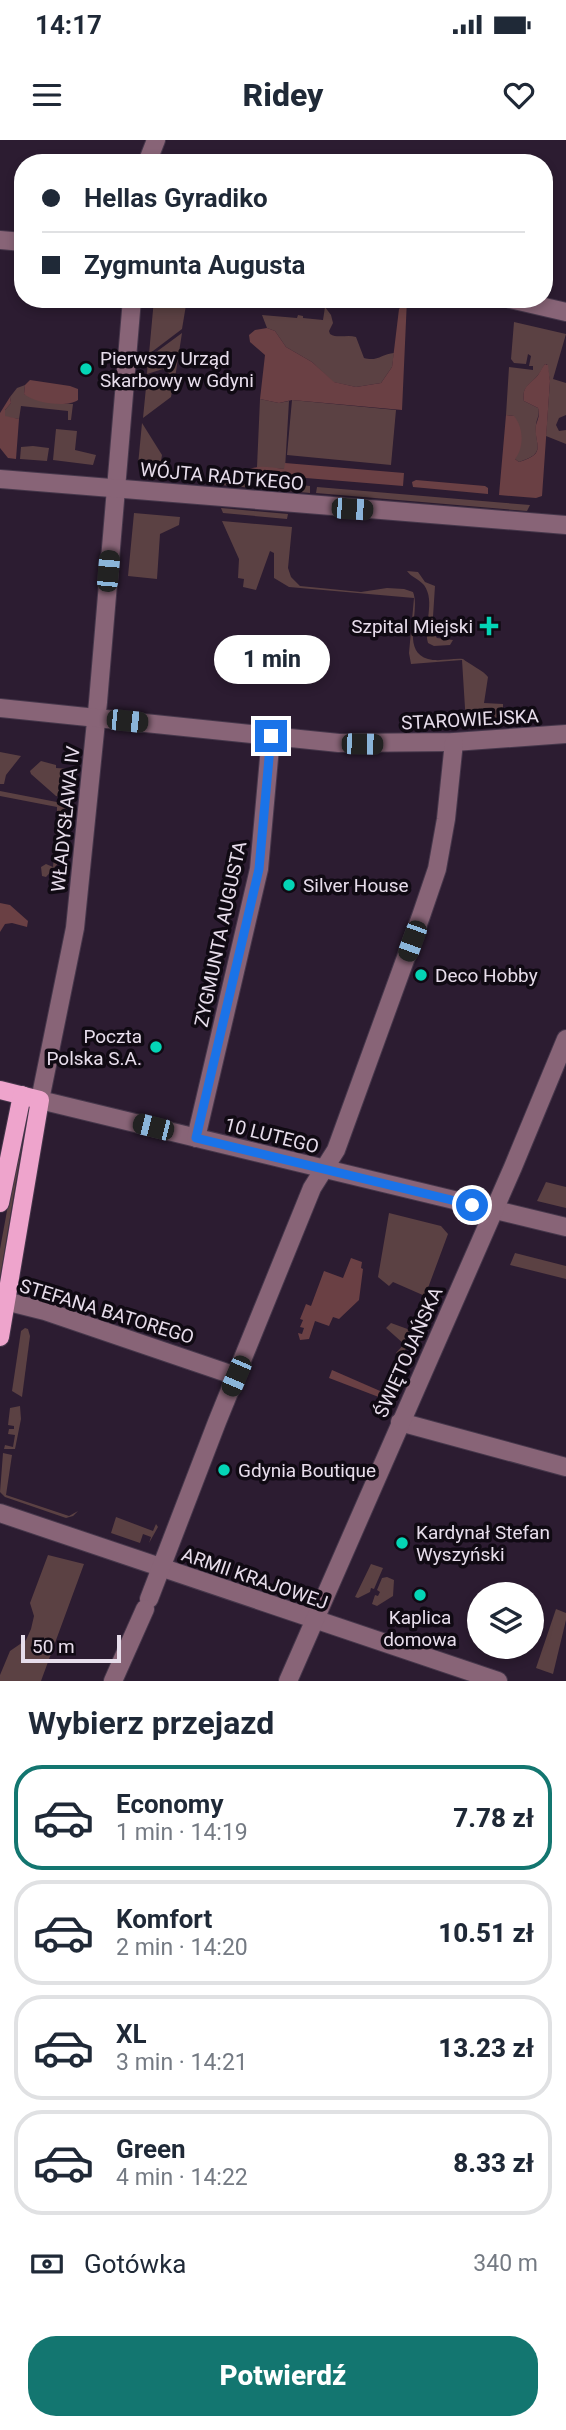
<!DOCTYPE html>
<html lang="pl">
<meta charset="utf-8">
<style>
:root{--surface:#fff;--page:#f6f6f7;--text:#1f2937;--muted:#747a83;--line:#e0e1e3;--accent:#137670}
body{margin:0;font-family:Roboto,sans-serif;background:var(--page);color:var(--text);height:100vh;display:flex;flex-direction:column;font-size:26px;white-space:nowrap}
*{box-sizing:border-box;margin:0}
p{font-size:23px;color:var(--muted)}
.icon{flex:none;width:38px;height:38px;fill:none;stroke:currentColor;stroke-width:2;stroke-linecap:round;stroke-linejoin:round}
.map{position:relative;height:1541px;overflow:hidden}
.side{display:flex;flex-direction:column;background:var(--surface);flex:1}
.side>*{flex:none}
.top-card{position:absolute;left:14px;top:14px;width:539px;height:154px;border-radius:28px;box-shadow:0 4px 10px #0003;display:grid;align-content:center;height:154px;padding:0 28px;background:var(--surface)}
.fabs{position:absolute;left:467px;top:1442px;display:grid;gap:14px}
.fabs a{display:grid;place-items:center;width:77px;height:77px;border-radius:50%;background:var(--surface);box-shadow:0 4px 10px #0003;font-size:35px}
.scale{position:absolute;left:21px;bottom:18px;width:100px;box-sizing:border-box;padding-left:7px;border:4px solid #e7ddeb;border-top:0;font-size:19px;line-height:24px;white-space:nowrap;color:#e7ddeb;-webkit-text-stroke:5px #100a13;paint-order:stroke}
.end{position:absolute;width:32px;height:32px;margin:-16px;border:9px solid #1a73e8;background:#fff;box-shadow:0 0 0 4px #fff}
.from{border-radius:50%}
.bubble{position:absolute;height:49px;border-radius:24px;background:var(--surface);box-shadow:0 4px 10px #0003;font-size:23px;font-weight:800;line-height:49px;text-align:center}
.car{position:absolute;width:21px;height:42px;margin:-21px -10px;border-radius:9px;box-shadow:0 0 5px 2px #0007;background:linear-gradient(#222 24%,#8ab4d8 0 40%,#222 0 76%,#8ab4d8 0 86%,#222 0)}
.top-card b{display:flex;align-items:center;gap:24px;height:66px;font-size:26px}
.top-card b+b{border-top:2px solid var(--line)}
.top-card i{width:18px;height:18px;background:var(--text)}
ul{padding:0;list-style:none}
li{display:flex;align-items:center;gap:21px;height:105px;margin:0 14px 10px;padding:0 14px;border:4px solid var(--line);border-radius:28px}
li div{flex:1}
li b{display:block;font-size:26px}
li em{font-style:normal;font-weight:800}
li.selected{border-color:var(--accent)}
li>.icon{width:63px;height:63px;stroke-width:1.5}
h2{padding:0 28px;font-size:32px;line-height:84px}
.pay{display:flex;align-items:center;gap:18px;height:77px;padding:0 28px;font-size:26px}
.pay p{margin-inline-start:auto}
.cta{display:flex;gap:14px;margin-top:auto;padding:14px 28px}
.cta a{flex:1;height:80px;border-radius:28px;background:var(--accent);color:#fff;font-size:28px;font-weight:800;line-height:80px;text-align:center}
.status{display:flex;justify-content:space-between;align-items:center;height:49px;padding:0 35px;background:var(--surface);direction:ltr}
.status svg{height:19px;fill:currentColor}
header{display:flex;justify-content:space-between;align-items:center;height:91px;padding:0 28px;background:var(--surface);font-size:32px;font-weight:800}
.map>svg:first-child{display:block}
.green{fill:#5b4143}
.forest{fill:#6a4044}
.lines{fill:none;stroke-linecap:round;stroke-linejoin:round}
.minor-casing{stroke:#46374b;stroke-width:20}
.major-casing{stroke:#46374b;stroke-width:20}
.minor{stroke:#886477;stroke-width:18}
.major{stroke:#eea4cc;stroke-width:18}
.route{stroke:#1a73e8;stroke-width:9}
.poi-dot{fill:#04d5b6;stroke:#100a13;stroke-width:2.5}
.labels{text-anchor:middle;stroke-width:7;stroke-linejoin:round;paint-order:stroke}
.poi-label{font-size:19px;fill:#e7ddeb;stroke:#100a13;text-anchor:start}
.street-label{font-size:19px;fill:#e7ddeb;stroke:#100a13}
</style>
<div class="status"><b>14:17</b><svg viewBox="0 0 49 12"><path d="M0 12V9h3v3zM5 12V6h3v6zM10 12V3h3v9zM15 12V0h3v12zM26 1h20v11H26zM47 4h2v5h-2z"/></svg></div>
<header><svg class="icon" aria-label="menu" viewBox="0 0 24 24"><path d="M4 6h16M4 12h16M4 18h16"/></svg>Ridey<svg class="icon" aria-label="heart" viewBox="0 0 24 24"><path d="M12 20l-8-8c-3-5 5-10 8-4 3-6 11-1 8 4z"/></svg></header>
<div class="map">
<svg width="566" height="1541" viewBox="0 0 566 1541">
<rect width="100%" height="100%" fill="#2c1c31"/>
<g class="green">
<path d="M154,159h33l-5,30 -33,25z"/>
<path d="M325,167l6,8 2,8 -4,8 1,3c8,5 17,0 26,3l8,21c13,4 18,-4 30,-5l-2,14 -11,16 -25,4 -23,-5 -21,-20 -26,-15 -11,-16 -8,-3 -5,-13 35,3 1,-3 5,1v2l20,2z"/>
<path d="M514,182l52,12 -13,45 13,4v32l-7,3 -3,7 3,6 7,-1v14l-20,-8 4,-55 -3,-17h-2c-3,4 -4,8 -7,11 -7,9 -17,12 -14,26l14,7c2,8 -1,9 -2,17 -2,20 12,28 -17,37l-4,-3 -1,-43 -8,-1 3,-48 24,3v-4h-4l2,-10 -3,-2 -2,10 -12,-1 -3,-4z"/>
<path d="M182,193l-7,45 -12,-9 -16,5 1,-16z"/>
<path d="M147,237l13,8 14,-4 -3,16 -28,21z"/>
<path d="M25,245l-1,9 33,9 16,1 -2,16h-3v-9l-47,-5 -2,13 -14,-2v-7l6,-7 -1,-6 7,-9z"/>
<path d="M260,259l19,4 10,-2 -4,68 -28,-2z"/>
<path d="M292,260l104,10 -5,55 -104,-10z"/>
<path d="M142,283l20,32 -2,12 -22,-2z"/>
<path d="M56,289l21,2 -2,19 21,5 -3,10 -40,-5z"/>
<path d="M33,306l16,2 -2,13 -27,-2 1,-12z"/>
<path d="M211,338l99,8v7l-100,-9z"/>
<path d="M317,347l189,16 24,2 -3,6 -211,-18z"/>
<path d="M221,368l67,6 -1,5 -64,-6z"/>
<path d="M134,373l46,4 -1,8 -19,9 -3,45 -29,-3z"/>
<path d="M222,381l70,6 -4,41 3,9 9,9 61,6 26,-4 17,1 9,3c8,19 -13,59 15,67 11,3 24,-1 35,0 6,5 21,12 25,18l-4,26 19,1v18l-37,2 -4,-64 -51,4 -2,-11 5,-55 -125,-11 -15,-9v-25l-4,-2 -14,39 -13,-3 1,-8 -6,-1 1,-19z"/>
<path d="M407,431l11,1 7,10 10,4 -3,46 5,6 16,2 -3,5 -16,1 -6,-3c-5,-18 8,-41 -4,-58 -5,-6 -13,-8 -17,-14z"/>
<path d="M0,612l21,4 -15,19 -2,9h-4z"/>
<path d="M41,621l15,4v3l14,1 -2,30 -12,-3 -25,-22 -1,-3z"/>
<path d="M0,651l67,13 -1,8 -9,-1v-4l-57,-11z"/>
<path d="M57,680l8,3 -3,36 -16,18 -4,-1 -1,-9 5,-3 7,3z"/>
<path d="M19,1005h3l-22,133v-29z"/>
<path d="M546,1042l20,5v21l-29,-7z"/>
<path d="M389,1073l52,13 7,8 -23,62 -32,-14 -4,4 -11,-9z"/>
<path d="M515,1113l51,13v13l-56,-14z"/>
<path d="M391,1183l22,8 -16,39 -5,-5 8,-9 -4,-3 8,-9 -18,-16z"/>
<path d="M25,1188l3,1 2,7 -8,61 -10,-6 9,-60z"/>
<path d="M20,1266l1,13 -6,30h-11l1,-4 8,2 2,-12 -7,-1 1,-5h5v-3l-6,-1 2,-17z"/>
<path d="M3,1313l9,2 -6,40 63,21 9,-5 -5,5 -7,2 -61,-21 -5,-5z"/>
<path d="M116,1377l37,14 3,-7 2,3 -9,16 2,-6 -8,-3 -3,9 -29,-10z"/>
<path d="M48,1415l36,9 -43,117h-41v-6l10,-24 16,-11 5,-11 3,-13 -4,-13z"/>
<path d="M371,1424l12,4 -9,21 -3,-1 -1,4 -12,6 -3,-1z"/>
<path d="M387,1437l7,3 -1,16 -16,10 -5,-2 3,-9 3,1 2,-4 -3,-2 5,-12z"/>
<path d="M556,1469l10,4v7l-13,54 -17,-6z"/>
</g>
<g class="forest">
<path d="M400,159h7l-5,111 -110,-10 -13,3 -19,-4 5,-44 -15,-13 -1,-7 6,-5 12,-2 8,3 11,16 26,15 22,20 22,5 25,-4 11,-16 7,-58 3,-3z"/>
<path d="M545,224l3,1 2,16 -8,115 -6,2 -37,-3 7,-80 8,1c10,12 10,32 1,43l4,3c30,-9 14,-18 17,-37 2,-7 4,-9 2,-17l-14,-7c-3,-15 7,-17 14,-26 3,-4 4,-8 7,-11z"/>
<path d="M30,240l40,6 8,3v11c-11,8 -44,3 -54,-6l1,-9z"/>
<path d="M10,257l1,6 -6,7v6l14,3 -3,40 -8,-1 -8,-10v-35z"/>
<path d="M285,323l119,10 -1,13 -159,-13c10,-10 27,-5 40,-4z"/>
<path d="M416,340l69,6 3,2v6l-75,-7 -1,-5z"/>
<path d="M0,763l10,2 18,16 -1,6 -15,-4 -7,1 -5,8z"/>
<path d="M351,1118l11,4 -1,6 2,1 -4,31 -20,19 -6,-2 -4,9 -14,-5 -6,18 -9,1 -2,-7 4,1 2,-6 -4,-1 3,-7 -3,-1 6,-15 5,2 13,-35 19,7z"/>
<path d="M332,1230l55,24 -3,5 -55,-21z"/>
</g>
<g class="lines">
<defs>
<g id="minor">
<path d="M147,23l9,-23"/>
<path d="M0,100l23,2"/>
<path d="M132,159l-34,403 -23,226 -35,172 526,127"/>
<path d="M510,159l56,13"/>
<path d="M0,339l566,46"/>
<path d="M0,568l339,35 115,-1 112,-8"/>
<path d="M196,998l63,-269 12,-133"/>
<path d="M5,1161l40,10 191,65"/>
<path d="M400,1282l166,45"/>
<path d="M0,1373l498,168"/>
<path d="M149,1459l68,-177 95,-234 24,-38 85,-234 16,-47 9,-50 8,-77"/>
<path d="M113,1541l32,-72"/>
<path d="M288,1541l225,-514 53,-128"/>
</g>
<g id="major">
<path d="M0,950l40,10 -40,237"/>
<path d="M0,1063l22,-108"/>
</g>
</defs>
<use href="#minor" class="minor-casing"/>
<use href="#major" class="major-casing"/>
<use href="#minor" class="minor"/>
<use href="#major" class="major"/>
</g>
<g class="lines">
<path class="route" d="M271,596l-12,133 -63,269 276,67"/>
</g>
<g class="poi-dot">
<circle cx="86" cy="229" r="7"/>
<path d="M485.5 475.5h7v7h7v7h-7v7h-7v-7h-7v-7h7z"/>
<circle cx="289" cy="745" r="7"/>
<circle cx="421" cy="835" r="7"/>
<circle cx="156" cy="907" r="7"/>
<circle cx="224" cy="1330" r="7"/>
<circle cx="402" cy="1403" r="7"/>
<circle cx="420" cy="1455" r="7"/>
</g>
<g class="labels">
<g class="poi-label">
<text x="100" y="225">Pierwszy Urząd<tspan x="100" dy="22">Skarbowy w Gdyni</tspan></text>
<text x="473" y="493" text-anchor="end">Szpital Miejski</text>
<text x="303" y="752">Silver House</text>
<text x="435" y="842">Deco Hobby</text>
<text x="142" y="903" text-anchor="end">Poczta<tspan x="142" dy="22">Polska S.A.</tspan></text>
<text x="238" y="1337">Gdynia Boutique</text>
<text x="416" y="1399">Kardynał Stefan<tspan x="416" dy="22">Wyszyński</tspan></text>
<text x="420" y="1484" text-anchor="middle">Kaplica<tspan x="420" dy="22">domowa</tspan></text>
</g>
<g class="street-label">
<text transform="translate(222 336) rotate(5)" y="7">WÓJTA RADTKEGO</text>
<text transform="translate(470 579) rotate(-3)" y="7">STAROWIEJSKA</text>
<text transform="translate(65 679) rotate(-84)" y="7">WŁADYSŁAWA IV</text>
<text transform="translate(220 794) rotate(-78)" y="7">ZYGMUNTA AUGUSTA</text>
<text transform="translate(272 995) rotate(14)" y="7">10 LUTEGO</text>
<text transform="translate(107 1171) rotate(17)" y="7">STEFANA BATOREGO</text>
<text transform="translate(408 1212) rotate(-66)" y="7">ŚWIĘTOJAŃSKA</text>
<text transform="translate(255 1438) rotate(19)" y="7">ARMII KRAJOWEJ</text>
</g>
</g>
</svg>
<div class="fabs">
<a><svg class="icon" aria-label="layers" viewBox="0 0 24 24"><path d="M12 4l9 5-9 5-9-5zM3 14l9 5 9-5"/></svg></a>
</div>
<div class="scale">50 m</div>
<i class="end from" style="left:472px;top:1065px"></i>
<i class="end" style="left:271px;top:596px"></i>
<div class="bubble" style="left:214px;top:495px;width:116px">1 min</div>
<i class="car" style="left:352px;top:369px;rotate:94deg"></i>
<i class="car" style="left:108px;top:431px;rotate:5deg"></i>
<i class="car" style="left:127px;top:581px;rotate:96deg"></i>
<i class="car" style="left:362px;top:604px;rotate:91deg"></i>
<i class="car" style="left:412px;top:801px;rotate:200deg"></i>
<i class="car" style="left:153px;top:987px;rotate:284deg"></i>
<i class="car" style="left:236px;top:1236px;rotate:203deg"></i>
<div class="top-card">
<b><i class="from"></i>Hellas Gyradiko</b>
<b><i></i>Zygmunta Augusta</b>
</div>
</div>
<section class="side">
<h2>Wybierz przejazd</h2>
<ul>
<li class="selected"><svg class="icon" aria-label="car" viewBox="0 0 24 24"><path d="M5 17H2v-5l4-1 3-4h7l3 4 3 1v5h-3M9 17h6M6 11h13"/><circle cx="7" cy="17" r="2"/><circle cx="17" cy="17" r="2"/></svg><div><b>Economy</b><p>1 min · 14:19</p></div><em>7.78 zł</em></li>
<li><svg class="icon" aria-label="car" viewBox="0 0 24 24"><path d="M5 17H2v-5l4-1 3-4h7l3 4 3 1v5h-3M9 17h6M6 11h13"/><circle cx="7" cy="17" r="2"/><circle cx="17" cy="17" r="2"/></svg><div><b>Komfort</b><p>2 min · 14:20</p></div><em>10.51 zł</em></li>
<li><svg class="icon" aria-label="car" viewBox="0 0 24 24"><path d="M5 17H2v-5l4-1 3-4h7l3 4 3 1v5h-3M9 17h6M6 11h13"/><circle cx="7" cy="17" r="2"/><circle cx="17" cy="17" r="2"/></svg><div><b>XL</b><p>3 min · 14:21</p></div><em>13.23 zł</em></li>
<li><svg class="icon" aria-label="car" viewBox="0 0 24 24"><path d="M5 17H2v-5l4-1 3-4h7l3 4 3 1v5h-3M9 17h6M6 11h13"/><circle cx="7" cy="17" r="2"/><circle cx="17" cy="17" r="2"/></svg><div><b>Green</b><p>4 min · 14:22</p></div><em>8.33 zł</em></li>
</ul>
<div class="pay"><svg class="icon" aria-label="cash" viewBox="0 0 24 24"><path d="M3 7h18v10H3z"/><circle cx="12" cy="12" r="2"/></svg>Gotówka<p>340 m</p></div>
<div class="cta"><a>Potwierdź</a></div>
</section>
